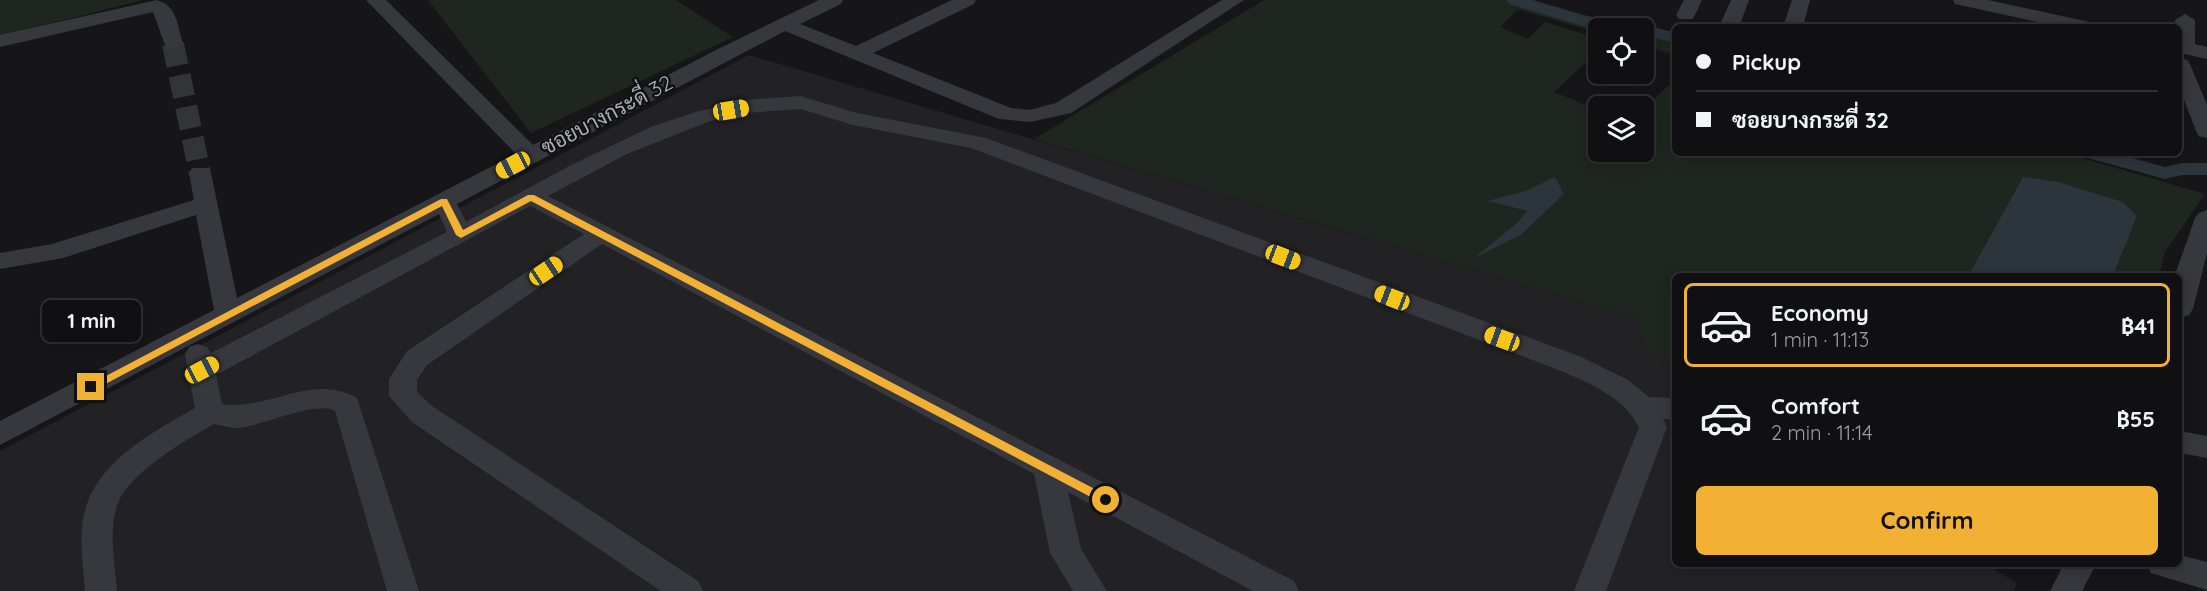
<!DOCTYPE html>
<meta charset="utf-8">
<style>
:root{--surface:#101012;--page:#19191b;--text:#f1f3f6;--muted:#9c9d9f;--line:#303032;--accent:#f2b134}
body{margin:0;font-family:Quicksand,Sarabun,sans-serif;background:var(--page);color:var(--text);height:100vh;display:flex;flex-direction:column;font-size:22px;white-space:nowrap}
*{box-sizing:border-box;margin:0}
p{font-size:20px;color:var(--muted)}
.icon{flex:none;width:33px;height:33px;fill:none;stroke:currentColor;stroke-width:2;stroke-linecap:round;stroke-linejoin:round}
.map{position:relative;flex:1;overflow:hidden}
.sheet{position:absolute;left:1672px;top:273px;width:510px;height:294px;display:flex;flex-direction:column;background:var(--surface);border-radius:9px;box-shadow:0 3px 15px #0003,0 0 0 2px var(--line)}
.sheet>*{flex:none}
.guide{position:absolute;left:1672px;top:24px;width:510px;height:132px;border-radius:9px;box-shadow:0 3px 15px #0003,0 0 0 2px var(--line);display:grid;align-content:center;height:132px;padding:0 24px;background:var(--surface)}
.buttons{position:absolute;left:1588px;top:18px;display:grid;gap:12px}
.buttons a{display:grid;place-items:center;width:66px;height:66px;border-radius:9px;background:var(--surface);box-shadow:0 3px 15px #0003,0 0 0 2px var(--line);font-size:30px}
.end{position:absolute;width:27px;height:27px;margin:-14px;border:8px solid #f2b134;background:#111;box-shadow:0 0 0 3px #111}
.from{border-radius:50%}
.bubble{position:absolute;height:42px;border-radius:9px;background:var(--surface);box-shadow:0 3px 15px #0003,0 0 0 2px var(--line);font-size:20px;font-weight:700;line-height:42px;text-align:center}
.car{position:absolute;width:18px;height:36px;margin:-18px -9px;border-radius:8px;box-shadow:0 0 4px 2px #0007;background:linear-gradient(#f5c518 24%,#345 0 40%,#f5c518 0 76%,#345 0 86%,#f5c518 0)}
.guide b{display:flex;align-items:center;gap:21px;height:57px;font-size:22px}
.guide b+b{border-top:2px solid var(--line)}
.guide i{width:15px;height:15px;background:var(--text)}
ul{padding:10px 0 0;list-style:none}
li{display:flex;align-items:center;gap:18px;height:84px;margin:0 12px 9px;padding:0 12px;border:3px solid transparent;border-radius:9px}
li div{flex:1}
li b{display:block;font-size:22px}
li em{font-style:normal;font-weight:700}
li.on{border-color:var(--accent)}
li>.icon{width:54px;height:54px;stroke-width:1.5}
.cta{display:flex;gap:12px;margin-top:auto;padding:12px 24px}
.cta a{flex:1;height:69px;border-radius:9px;background:var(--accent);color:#111;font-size:24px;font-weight:700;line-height:69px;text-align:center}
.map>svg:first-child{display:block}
.built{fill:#222225}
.green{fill:#1e261f;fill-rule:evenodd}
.water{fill:#2c353c}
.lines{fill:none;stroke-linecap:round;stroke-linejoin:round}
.canal{fill:#2c353c;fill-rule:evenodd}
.minor-tunnel{stroke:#333438;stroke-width:22;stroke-dasharray:22 10;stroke-linecap:butt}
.minor{fill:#37383d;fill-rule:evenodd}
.route{fill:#f2b134}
.labels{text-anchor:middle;stroke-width:5;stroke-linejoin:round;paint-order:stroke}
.street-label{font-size:21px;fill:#a8adb8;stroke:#111113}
</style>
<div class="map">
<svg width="2207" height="591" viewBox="0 0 2207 591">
<rect width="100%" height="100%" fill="#161618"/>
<path class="built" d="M749,55l889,264 5,26 32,24 1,195h308l33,19 -3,8h-2014v-140z"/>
<g class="green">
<path d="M0,0h143l-143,36z"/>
<path d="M428,0h248l57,37 -202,96z"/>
<path d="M1264,0h270l96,28h-31v5l-81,-24 -18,18 28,12 17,-17 54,17v11l-45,42 45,18v42h45v-43l31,-30 1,74h389l140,41 -40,58 -6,24h-46l11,-26 -101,-73 -55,99h-292l-1,93 -32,-24 -5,-26 -604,-180zM1555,178l9,16 -43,41 -44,21 40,-33 10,-12 -37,-10 38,-11z"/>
<path d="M1644,33l31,9v13l-31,-9z"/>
</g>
<g class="water">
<path d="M1555,177l9,17 -43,41 -47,23 43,-35 10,-12 -39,-10 40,-11z"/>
<path d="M2023,177l35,5 65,20 14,14 -24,60h-145z"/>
</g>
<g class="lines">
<g class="canal">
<path d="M1507,0h25l53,16 54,7 37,10v10l-32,-8v-7l-61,-2 -74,-22z"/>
<path d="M2081,153h33l51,14 17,-4h25v12h-25l-17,4 -81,-22z"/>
</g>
<path class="minor-tunnel" d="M173,44l27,129"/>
<g class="minor">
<path d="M157,0c20,5 21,27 26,44l-3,4h-14l-13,-36 -153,35v-12z"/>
<path d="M366,0h20l147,145 189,-98 97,-47h24l-2,4 -41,20 56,22 96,-46h24l-2,4 -101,49 138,55 19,2 26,-7 166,-103h22l-173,113 -41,9 -31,-3 -214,-88 -328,173 9,18 105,-57 82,-39 43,-14 51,-12 53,-4 57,17 129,25 593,218 49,24 21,17 27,1v22l-13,-1 4,8 -61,164h-32l65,-164c-16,-31 -49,-43 -80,-57l-588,-222 -118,-23 -53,-16 -53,4 -37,8 -83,33 -79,42 746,385 5,10h-46l-185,-99 13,57 26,42h-34l-23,-38 -16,-79 -432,-230 -175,121 -10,15v12l15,14 266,175 5,10h-42l-249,-169 -23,-26v-17l18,-28 177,-117 -54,-28 -314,169 6,29c47,7 90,-32 135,-6l62,193h-32l-52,-180c-20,-11 -74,16 -98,17 -7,0 -16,-3 -23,-4 -28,16 -85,49 -96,79 -10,27 -3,60 -1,88h-32c-2,-28 -8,-60 2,-87 16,-46 68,-73 108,-96l-10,-54 4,-7 9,-3 9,3 4,6 236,-121 -8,-18 -439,231v-24l214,-111 -18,-95 -133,43 -63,11v-16l52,-9 142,-44 -5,-27 3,-5h16l3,5 26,125 279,-144z"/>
<path d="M1684,0h18l-9,19h-14l-3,-4z"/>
<path d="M1731,0h18l-10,27h-20z"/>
<path d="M1792,0h18l-7,27h-20z"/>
<path d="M1953,0h35l106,23 3,4h-37l-105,-23z"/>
<path d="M2185,14l10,6v24l12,3v12l-27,-6v-26h-5v-7z"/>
<path d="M2180,58l7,2 3,4 17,41v33l-8,-2 -3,-5 -16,-42z"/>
<path d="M2207,210v43l-14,56 -4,6 -9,3v-42h-5l1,-4 19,-54 4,-5z"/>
<path d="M2180,431l27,5v22l-27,-5z"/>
<path d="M2180,555l27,7v28l-56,-17 -5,-9h34z"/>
<path d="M2064,564h32l-14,27h-32z"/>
</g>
</g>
<path class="route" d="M528,195h6l576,302v6h-8l-571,-302 -70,37 -5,-3 -14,-29 -348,184 -3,1 -6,-4 356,-188h6l16,31z"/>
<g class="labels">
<g class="street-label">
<text transform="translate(607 115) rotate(-28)" y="7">ซอยบางกระดี่ 32</text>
</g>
</g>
</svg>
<div class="buttons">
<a><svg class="icon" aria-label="locate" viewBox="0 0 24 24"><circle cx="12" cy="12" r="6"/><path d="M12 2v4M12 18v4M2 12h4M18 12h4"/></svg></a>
<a><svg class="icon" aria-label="layers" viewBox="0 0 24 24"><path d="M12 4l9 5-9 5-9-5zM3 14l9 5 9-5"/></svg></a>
</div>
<i class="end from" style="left:1106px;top:500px"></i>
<i class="end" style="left:91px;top:387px"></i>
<div class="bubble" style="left:42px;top:300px;width:99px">1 min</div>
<i class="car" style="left:731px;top:110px;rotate:81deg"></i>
<i class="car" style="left:513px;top:165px;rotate:242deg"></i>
<i class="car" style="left:1283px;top:257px;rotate:111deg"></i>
<i class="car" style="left:546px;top:271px;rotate:56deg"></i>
<i class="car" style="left:1392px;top:298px;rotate:291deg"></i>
<i class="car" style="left:1502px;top:339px;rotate:290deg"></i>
<i class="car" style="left:202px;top:370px;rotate:62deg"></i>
<div class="guide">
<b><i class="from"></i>Pickup</b>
<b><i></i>ซอยบางกระดี่ 32</b>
</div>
<section class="sheet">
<ul>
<li class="on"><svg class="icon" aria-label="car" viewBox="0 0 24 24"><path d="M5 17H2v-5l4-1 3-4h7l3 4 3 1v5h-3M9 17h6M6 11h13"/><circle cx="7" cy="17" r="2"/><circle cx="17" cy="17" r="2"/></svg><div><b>Economy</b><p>1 min · 11:13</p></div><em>฿41</em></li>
<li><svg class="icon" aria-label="car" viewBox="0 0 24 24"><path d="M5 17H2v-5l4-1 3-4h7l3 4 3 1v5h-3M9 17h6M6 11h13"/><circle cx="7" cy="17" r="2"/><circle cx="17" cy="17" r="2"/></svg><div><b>Comfort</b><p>2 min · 11:14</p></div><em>฿55</em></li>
</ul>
<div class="cta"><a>Confirm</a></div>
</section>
</div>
